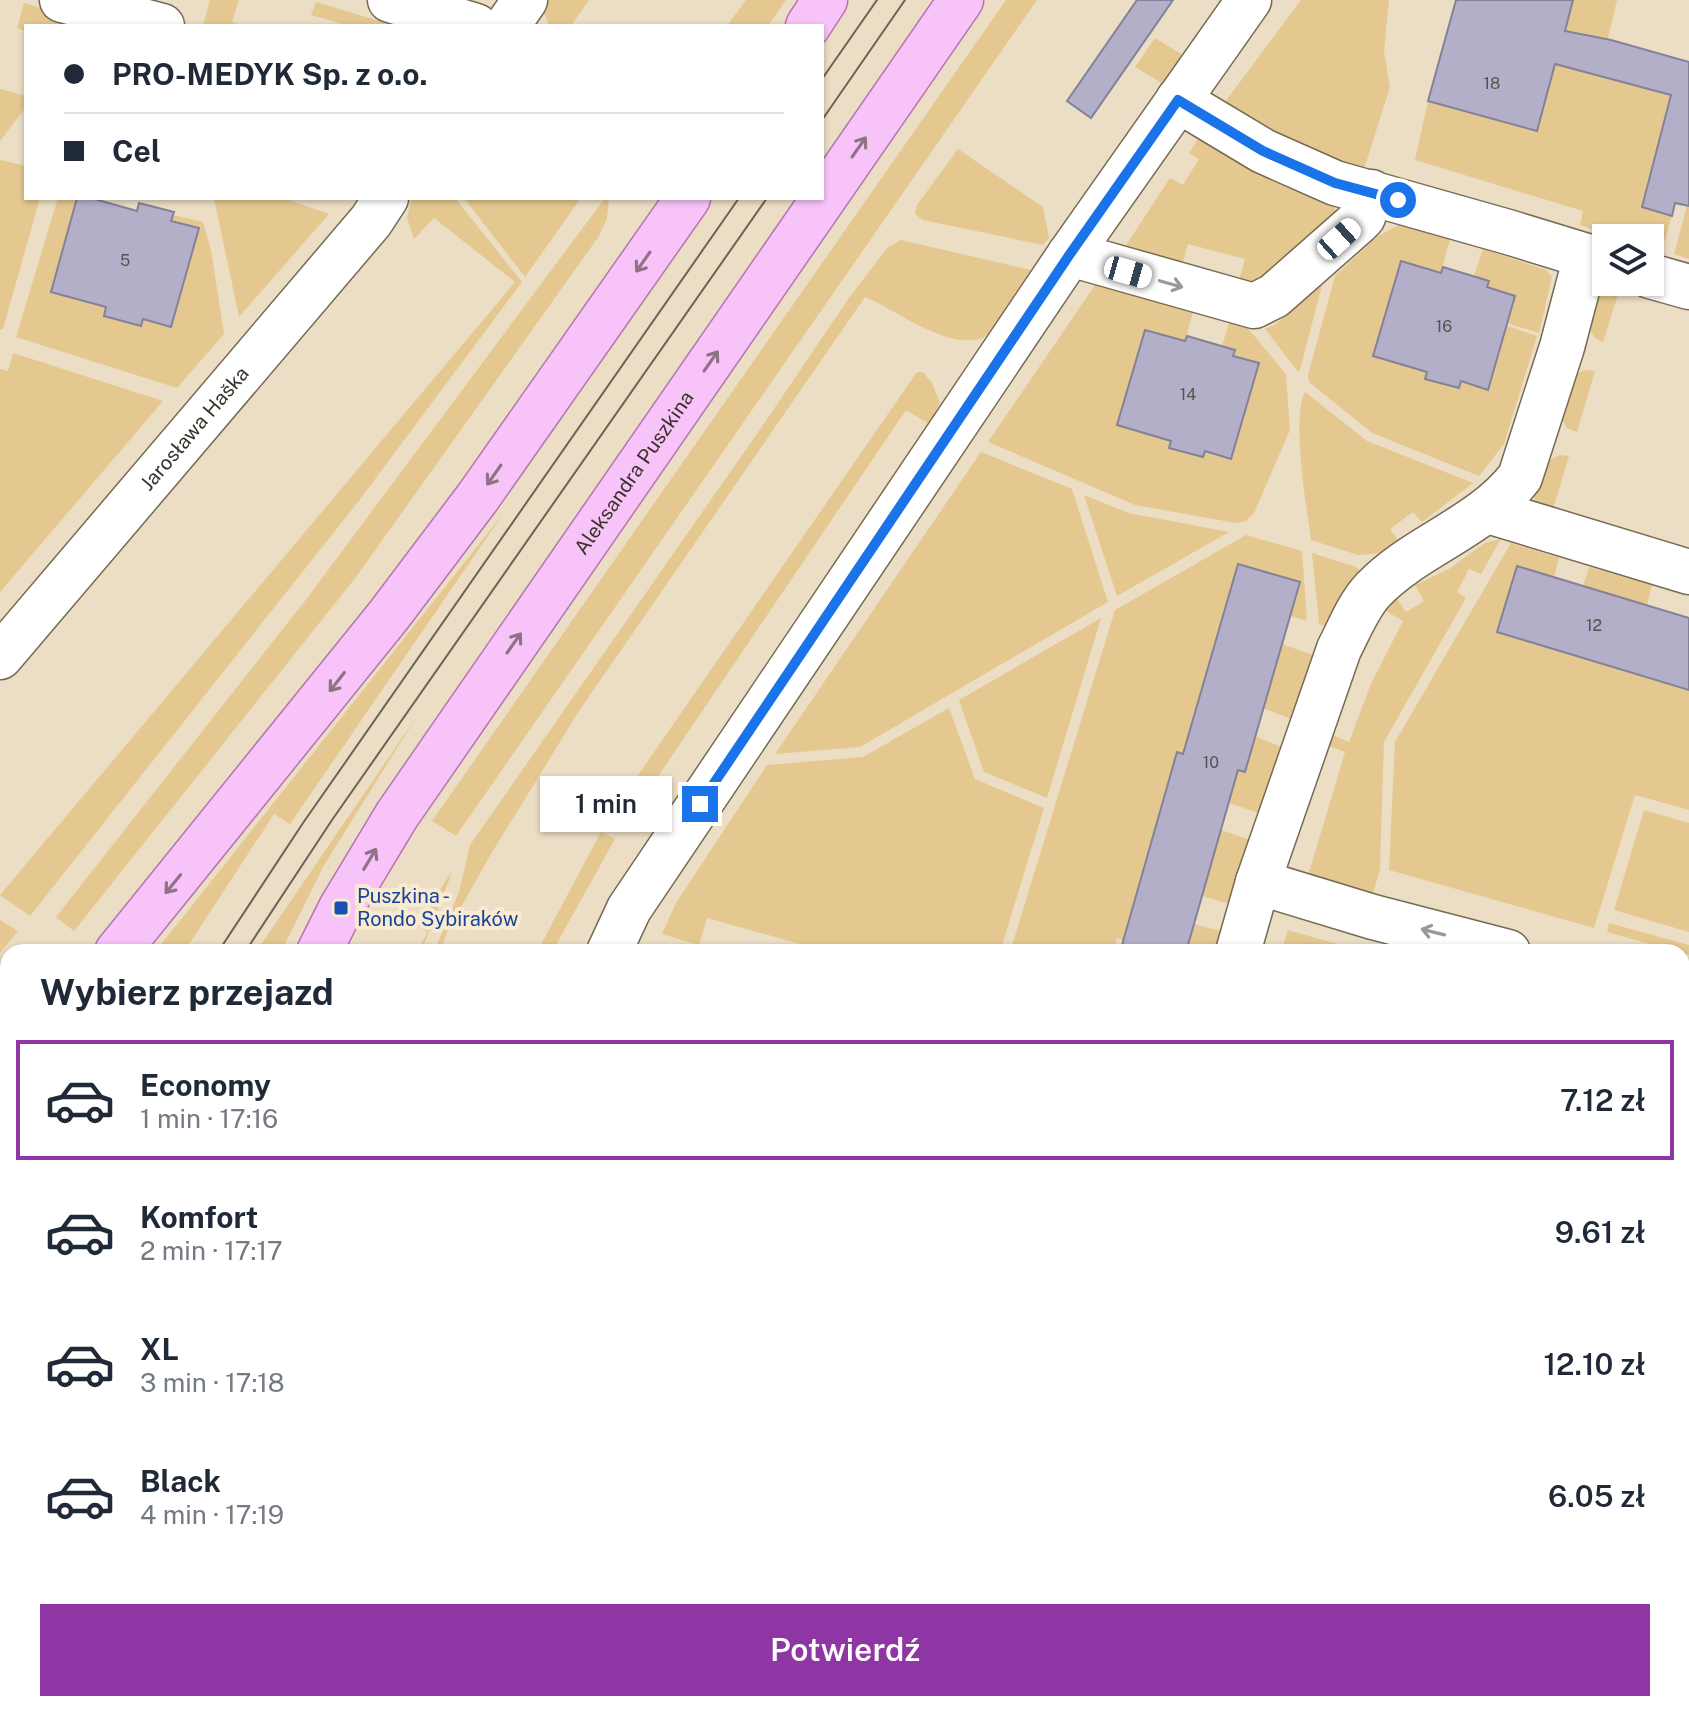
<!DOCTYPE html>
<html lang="pl">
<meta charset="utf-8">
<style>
:root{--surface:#fff;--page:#f6f6f7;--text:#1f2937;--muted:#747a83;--line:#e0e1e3;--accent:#8e37a4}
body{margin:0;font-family:"Public Sans",sans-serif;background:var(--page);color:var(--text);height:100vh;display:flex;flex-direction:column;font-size:30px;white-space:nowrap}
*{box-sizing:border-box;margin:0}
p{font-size:26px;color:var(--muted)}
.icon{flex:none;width:44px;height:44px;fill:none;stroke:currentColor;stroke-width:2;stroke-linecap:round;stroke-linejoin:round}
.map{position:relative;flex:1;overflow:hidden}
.sheet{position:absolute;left:0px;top:944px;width:1690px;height:768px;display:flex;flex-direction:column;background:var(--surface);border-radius:24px 24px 0 0;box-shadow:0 2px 6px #0004}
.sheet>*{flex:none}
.guide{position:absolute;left:24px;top:24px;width:800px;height:176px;border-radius:0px;box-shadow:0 2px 6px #0004;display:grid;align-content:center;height:176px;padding:0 40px;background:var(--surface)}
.controls{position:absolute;left:1592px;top:224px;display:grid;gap:16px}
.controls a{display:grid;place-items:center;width:72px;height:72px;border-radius:0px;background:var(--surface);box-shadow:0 2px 6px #0004;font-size:40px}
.end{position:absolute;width:36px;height:36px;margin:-18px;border:10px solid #1a73e8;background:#fff;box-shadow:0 0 0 4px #fff}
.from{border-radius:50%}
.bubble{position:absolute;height:56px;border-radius:0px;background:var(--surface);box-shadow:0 2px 6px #0004;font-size:26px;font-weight:600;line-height:56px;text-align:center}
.car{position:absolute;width:24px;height:48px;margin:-24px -12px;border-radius:10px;box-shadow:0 0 6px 2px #0007;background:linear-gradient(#fff 24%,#345 0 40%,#fff 0 76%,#345 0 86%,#fff 0)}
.guide b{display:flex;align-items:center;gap:28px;height:76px;font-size:30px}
.guide b+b{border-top:2px solid var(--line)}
.guide i{width:20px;height:20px;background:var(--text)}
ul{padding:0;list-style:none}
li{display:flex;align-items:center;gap:24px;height:120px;margin:0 16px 12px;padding:0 24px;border:4px solid transparent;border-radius:0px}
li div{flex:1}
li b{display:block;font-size:30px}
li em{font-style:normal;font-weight:600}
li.current{border-color:var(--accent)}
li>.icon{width:72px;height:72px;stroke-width:1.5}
h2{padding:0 40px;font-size:36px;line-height:96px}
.cta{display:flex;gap:16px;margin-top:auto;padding:16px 40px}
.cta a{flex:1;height:92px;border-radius:0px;background:var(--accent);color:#fff;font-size:32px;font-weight:600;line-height:92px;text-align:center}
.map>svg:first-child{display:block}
.green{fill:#e5c890}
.building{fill:#b3afc9;stroke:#848199;stroke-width:2}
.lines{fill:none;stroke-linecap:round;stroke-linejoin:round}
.minor-casing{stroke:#766a53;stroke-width:47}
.major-casing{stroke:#b276ae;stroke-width:47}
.minor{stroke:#fff;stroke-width:44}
.major{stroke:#f8c3f9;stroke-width:44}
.tram{stroke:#6b6355;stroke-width:2}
.oneway{stroke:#8e7387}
.oneway2{stroke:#9c9894}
.route{stroke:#1a73e8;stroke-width:10}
.transit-dot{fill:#1a4fb4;stroke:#f8ebd1;stroke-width:3}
.labels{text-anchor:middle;stroke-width:8;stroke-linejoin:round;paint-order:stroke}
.number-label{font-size:16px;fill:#575151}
.street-label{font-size:20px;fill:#383229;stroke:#f8ebd1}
.transit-label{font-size:20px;fill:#164399;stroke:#f8ebd1;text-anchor:start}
</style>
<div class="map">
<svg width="1689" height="1712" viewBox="0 0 1689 1712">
<rect width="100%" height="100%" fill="#ebdec4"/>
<g class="green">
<path d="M210,0h29l-7,22 9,4h-38z"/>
<path d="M547,0h42l-18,26h-21l-9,-18z"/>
<path d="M746,0h40l-18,26h-41z"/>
<path d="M1006,0h31l-581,836 -24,-15z"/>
<path d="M1301,0h88l-5,51 6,36 -25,79 -23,5 -123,-61z"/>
<path d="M1573,0h44l-12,51 -43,-11z"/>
<path d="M316,2l80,24h-46l-39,-11z"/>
<path d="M24,3l34,10 11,8v5h-43v5l-9,-3z"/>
<path d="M1155,38l28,17 -20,29 -28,-17z"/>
<path d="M1555,64l79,21 40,-1 -32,123 30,9 -11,36 -11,-3v-11h-32l-38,-13 3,-14 -168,-51 13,-59 109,29z"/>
<path d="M0,89l26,7v11l-26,34z"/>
<path d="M1202,133l125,61 8,16 -3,20 -61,55 -34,3 8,-29 -57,-15 -8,28 -61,-16 51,-78 13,7 16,-26 -10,-6z"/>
<path d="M958,149l85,58 6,31 -6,7 -120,-25 -8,-6 2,-9z"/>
<path d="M0,160l26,6v32h14l-37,131 -3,1z"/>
<path d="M58,198h19l-26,94 55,16 -2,8 37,10 2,-7 28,8 28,-99 -27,-7 1,-6 30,7 8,28 13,84 -47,54 -161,-51z"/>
<path d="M214,198h69l46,16 -90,103z"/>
<path d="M412,198h43l67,84 -161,216 -331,418 -30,-21 515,-613 -81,-64 -20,21 -7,-21z"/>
<path d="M464,198h117l-56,79z"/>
<path d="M605,198h4l-2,20 -8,18 -243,341 -282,354 -18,-14 252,-320z"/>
<path d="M1687,206h2v53l-15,-5z"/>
<path d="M1399,225l51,14 -9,34 -40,-12 -28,95 54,16 -2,7 33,9 3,-7 27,8 19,-63 30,10 -33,108 -25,32 -107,-43 -63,-51 -1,-7 27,-99 43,-40z"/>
<path d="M901,240l130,30c-9,14 -31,54 -41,63 -31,26 -95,-24 -125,-36l-286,414 -88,143 -43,76 -8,22h-6l25,-60 11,-47 291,-417 88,-130 38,-50z"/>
<path d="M1483,249l63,21 6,7 -13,56 -32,-10 8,-27 -28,-9 2,-6 -15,-5z"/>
<path d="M1606,281l16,1 -19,60 -8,-4 -8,-13 11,-39z"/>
<path d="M1095,285l98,27 -8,29 -40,-11 -28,95 54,16 -1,7 33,9 2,-6 26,7 28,-94 -26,-9 2,-5 -13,-4 7,-23 18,4 39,47 4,56 -36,83 -8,8 -10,2 -101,-18 -147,-63z"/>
<path d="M1322,285l-22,85 -2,2 -33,-43 11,-5z"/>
<path d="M13,353l150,48 -163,191v-223l8,2z"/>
<path d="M1585,370l10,1 -18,61 -10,-4 -8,-13 12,-39z"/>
<path d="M917,372h6l9,11 8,20 -11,21 -23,-14 -266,393 -15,-9z"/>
<path d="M1305,392l62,49 106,42 -51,39 -9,-10 -23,17 8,11 -17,13 -23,2 -47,-15c-4,-31 -20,-123 -6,-148z"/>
<path d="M981,452l91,37 36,113 -248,145 -85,7z"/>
<path d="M1560,455l9,1 -19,63 -13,-11 -4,-16 13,-30z"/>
<path d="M1084,495l45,18 100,19 -112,64z"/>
<path d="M503,514l-213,310 -16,-10 -90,138h-29z"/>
<path d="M1246,535l56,16 5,70 -17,-5 9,-34 -61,-17 -55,189 -6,-1 -54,187 -6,-2 -4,14h-103l105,-342z"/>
<path d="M1501,539l-20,35 -12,-5 -12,23 9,6 -82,144 -4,127 -8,28 -65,-18 38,-127 -26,-10 4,-11 26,11 21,-56 33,-65 -24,-14 12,-17 15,22 18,-11 -9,-16 34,-16 36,-26z"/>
<path d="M1511,543l48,15 -5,19 -37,-10 172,123v120l-54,-15 -41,133 -205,-58 6,-128z"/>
<path d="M1312,553l44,14 4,4 -32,56 -9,-3z"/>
<path d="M1589,567l63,18 -5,20 -64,-19z"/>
<path d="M1101,618l-54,180 -63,-26 -25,-72z"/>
<path d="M1282,644l34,12 -25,63 -28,-11z"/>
<path d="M949,708l26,71 69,29 -44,144h-171l-122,-34 -8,27 -37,-11 14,-31 91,-138 96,-8z"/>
<path d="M417,716l-94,151 -42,85h-25z"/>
<path d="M1255,736l26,11 -22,66 -30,-10 9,-32 7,1z"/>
<path d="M1644,810l45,13v109l-75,-22z"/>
<path d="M1221,830l30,10 -21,64 -28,-8z"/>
<path d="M601,832l14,7 -63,113h-15z"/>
<path d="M453,870l-32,82h-5l12,-20 -11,-7z"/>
<path d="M0,920l18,11 -18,22z"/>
<path d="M1609,923l80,22v10l-82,-23z"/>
<path d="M1194,924l27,7 -6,21h-29z"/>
<path d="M1288,930l77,22h-84z"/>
<path d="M1682,1112l7,2v108l-7,2z"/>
<path d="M8,1134v188l-8,17v-195z"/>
<path d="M1689,1233v122l-7,7v-127z"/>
<path d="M8,1428v69l-8,-1v-50z"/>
<path d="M1682,1446l7,3v32l-7,13z"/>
<path d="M75,1704h109l-1,8h-100z"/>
<path d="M223,1704h308l12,6 -322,2z"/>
<path d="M736,1704h198l-5,8h-143z"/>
<path d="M1060,1704h51l24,8h-70z"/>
</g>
<g class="building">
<path d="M1137,0h36l-82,118 -24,-17z"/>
<path d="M1456,0h117l-8,31 46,9 78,22v144l-14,-3 -3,13 -30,-9 29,-112 -116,-31 -18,67 -109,-30z"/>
<path d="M77,198h14l46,13 2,-8 35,9 -3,9 28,7 -28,99 -28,-8 -2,7 -37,-10 2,-9 -55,-15z"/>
<path d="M1401,261l40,12 2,-6 46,14 -2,6 28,9 -27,94 -27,-9 -2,7 -34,-9 2,-7 -54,-16z"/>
<path d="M1145,330l40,11 2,-5 48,14 -2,6 26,7 -28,96 -26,-8 -2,6 -34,-9 2,-7 -54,-16z"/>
<path d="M1238,564l62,18 -55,190 -7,-2 -52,182h-66l57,-200 6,2z"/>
<path d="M1517,566l172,52v72l-192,-58z"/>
</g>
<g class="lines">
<defs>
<g id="minor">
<path d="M62,0l100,26"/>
<path d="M390,0l86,26"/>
<path d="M507,26l18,-26"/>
<path d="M1178,100l85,51 72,32 173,49 98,30"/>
<path d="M1070,254l184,52 20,-10 84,-74 5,-5 8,-25"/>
<path d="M1650,276l39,11"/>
<path d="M1488,511l201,61"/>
<path id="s1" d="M0,657l371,-436 15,-23"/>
<path d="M1258,882l115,35 135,35"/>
<path d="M609,952l20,-43 441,-655 179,-254"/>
<path d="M1238,952l20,-70 81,-233c10,-19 19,-43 34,-59 43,-45 108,-62 147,-113l42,-130 24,-91"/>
<path d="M1682,999l7,2"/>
<path d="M1682,1421l7,2"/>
<path d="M1682,1549l7,-14"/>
<path d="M1662,1704l26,8"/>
<path d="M985,1712l1,-8"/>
</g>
<g id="major">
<path d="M808,26l17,-26"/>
<path d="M117,952l272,-337 89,-118 210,-299"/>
<path id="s2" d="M319,952l22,-44 56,-93 564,-815"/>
<path d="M0,1095l8,-10"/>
<path d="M0,1689l8,7"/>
</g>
</defs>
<use href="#minor" class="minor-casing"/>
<use href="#major" class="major-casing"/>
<use href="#minor" class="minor"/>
<use href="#major" class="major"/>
<g class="tram">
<path d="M822,79l55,-79"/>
<path d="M822,120l83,-120"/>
<path d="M218,952l85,-129 436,-625"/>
<path d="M245,952l87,-132 435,-622"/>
<path d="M0,1365l8,-19"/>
<path d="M0,1421l8,-19"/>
</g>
</g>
<defs><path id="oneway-shaft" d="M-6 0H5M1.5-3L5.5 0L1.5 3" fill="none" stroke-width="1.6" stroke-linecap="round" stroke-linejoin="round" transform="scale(2)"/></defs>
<g class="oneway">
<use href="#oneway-shaft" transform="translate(859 147) rotate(-55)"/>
<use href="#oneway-shaft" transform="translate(643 262) rotate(125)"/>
<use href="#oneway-shaft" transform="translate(711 361) rotate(-55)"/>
<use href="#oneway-shaft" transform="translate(494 475) rotate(125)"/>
<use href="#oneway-shaft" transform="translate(514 643) rotate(-55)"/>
<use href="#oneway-shaft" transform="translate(337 682) rotate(128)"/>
<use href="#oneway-shaft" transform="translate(370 859) rotate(-59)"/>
<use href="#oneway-shaft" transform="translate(173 884) rotate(129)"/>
</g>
<g class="oneway2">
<use href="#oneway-shaft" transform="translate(1171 284) rotate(16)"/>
<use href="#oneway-shaft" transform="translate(1433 932) rotate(-166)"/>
</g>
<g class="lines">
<path class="route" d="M700,804l370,-550 108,-154 85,51 72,32 63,17"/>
</g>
<rect class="transit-dot" x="333" y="900" width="16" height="16" rx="4"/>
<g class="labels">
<g class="number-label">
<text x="1492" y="89">18</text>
<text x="125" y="266">5</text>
<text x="1444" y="332">16</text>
<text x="1188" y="400">14</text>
<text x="1594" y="631">12</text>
<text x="1211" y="768">10</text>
</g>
<g class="street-label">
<text dy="7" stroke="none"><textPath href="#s1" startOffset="300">Jarosława Haška</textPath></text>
<text dy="7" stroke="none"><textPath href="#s2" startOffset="574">Aleksandra Puszkina</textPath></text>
</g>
<g class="transit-label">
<text x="357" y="903">Puszkina -<tspan x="357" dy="23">Rondo Sybiraków</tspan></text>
</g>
</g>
</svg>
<div class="controls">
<a><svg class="icon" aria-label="layers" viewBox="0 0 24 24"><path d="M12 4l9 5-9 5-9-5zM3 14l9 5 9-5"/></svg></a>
</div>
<i class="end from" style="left:1398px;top:200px"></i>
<i class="end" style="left:700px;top:804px"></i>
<div class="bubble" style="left:540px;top:776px;width:132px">1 min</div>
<i class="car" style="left:1339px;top:239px;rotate:48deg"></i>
<i class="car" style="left:1128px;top:272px;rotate:106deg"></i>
<div class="guide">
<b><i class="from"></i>PRO-MEDYK Sp. z o.o.</b>
<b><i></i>Cel</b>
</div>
<section class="sheet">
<h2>Wybierz przejazd</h2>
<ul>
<li class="current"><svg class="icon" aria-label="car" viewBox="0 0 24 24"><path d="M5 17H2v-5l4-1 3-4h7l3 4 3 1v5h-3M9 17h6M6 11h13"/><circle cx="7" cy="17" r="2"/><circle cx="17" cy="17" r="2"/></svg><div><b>Economy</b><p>1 min · 17:16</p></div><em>7.12 zł</em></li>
<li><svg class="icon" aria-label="car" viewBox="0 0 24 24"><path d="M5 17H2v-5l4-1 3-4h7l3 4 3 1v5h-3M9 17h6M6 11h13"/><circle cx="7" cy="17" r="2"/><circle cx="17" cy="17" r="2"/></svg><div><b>Komfort</b><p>2 min · 17:17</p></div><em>9.61 zł</em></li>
<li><svg class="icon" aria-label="car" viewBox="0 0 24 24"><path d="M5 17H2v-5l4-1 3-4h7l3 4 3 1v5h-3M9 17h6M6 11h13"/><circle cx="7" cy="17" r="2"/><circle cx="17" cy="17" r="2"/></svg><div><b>XL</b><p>3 min · 17:18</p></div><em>12.10 zł</em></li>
<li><svg class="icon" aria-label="car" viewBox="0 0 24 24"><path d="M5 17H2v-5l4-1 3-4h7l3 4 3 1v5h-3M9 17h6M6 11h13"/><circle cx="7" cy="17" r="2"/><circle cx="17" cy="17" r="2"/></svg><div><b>Black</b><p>4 min · 17:19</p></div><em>6.05 zł</em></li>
</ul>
<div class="cta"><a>Potwierdź</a></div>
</section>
</div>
